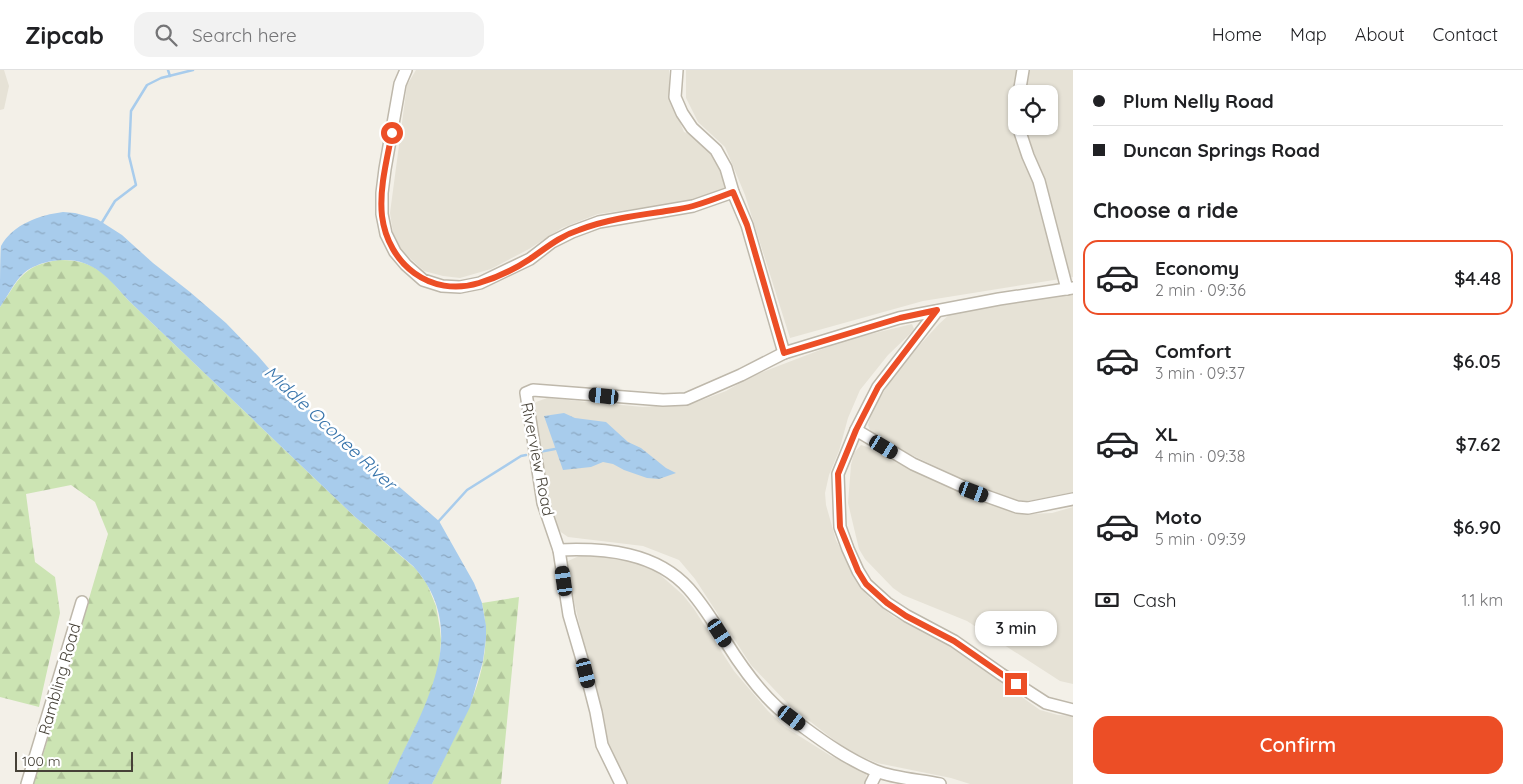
<!DOCTYPE html>
<meta charset="utf-8">
<style>
:root{--surface:#fff;--page:#f2f2f2;--text:#202124;--muted:#757577;--line:#e0e0e0;--accent:#ec4e26}
body{margin:0;font-family:Quicksand,sans-serif;background:var(--page);color:var(--text);height:100vh;display:flex;flex-direction:column;font-size:19px;white-space:nowrap}
*{box-sizing:border-box;margin:0}
p{font-size:16px;color:var(--muted)}
.icon{flex:none;width:28px;height:28px;fill:none;stroke:currentColor;stroke-width:2;stroke-linecap:round;stroke-linejoin:round}
.map{position:relative;flex:1;overflow:hidden}
.sheet{display:flex;flex-direction:column;background:var(--surface);width:450px}
.sheet>*{flex:none}
.banner{display:grid;align-content:center;height:110px;padding:0 20px;background:var(--surface)}
.tools{position:absolute;left:1008px;top:15px;display:grid;gap:10px}
.tools a{display:grid;place-items:center;width:50px;height:50px;border-radius:10px;background:var(--surface);box-shadow:0 1px 4px #0004;font-size:25px}
.scale{position:absolute;left:15px;bottom:12px;width:118px;box-sizing:border-box;padding-left:5px;border:2px solid #464137;border-top:0;font-size:14px;line-height:18px;white-space:nowrap;color:#464137;-webkit-text-stroke:4px #fff;paint-order:stroke}
.end{position:absolute;width:22px;height:22px;margin:-11px;border:6px solid #ec4e26;background:#fff;box-shadow:0 0 0 2px #fff}
.from{border-radius:50%}
.bubble{position:absolute;height:35px;border-radius:15px;background:var(--surface);box-shadow:0 1px 4px #0004;font-size:16px;font-weight:600;line-height:35px;text-align:center}
.car{position:absolute;width:15px;height:30px;margin:-15px -8px;border-radius:6px;box-shadow:0 0 4px 1px #0007;background:linear-gradient(#222 24%,#8ab4d8 0 40%,#222 0 76%,#8ab4d8 0 86%,#222 0)}
.banner b{display:flex;align-items:center;gap:18px;height:48px;font-size:19px}
.banner b+b{border-top:1px solid var(--line)}
.banner i{width:12px;height:12px;background:var(--text)}
ul{padding:0;list-style:none}
li{display:flex;align-items:center;gap:15px;height:75px;margin:0 10px 8px;padding:0 10px;border:2px solid transparent;border-radius:15px}
li div{flex:1}
li b{display:block;font-size:19px}
li em{font-style:normal;font-weight:600}
li.on{border-color:var(--accent)}
li>.icon{width:45px;height:45px;stroke-width:1.5}
h2{padding:0 20px;font-size:22px;line-height:60px}
.pay{display:flex;align-items:center;gap:12px;height:55px;padding:0 20px;font-size:19px}
.pay p{margin-inline-start:auto}
.action{display:flex;gap:10px;margin-top:auto;padding:10px 20px}
.action a{flex:1;height:58px;border-radius:15px;background:var(--accent);color:#fff;font-size:20px;font-weight:600;line-height:58px;text-align:center}
header{display:flex;align-items:center;gap:30px;box-sizing:border-box;height:70px;padding:0 25px;background:var(--surface);border-bottom:1px solid var(--line)}
header strong{font-size:24px}
nav{display:flex;gap:28px;margin-inline-start:auto;font-size:18px}
.search{width:350px;height:45px;background:var(--page);display:flex;align-items:center;gap:12px;box-sizing:border-box;padding:0 18px;border-radius:15px;color:var(--muted);font-size:19px}
main{display:flex;flex:1;min-height:0}
.map>svg:first-child{display:block}
.residential{fill:#e6e2d6;fill-rule:evenodd}
.forest{fill:url(#forest-firs)}
.water{fill:url(#water-ripples)}
.lines{fill:none;stroke-linecap:round;stroke-linejoin:round}
.stream{stroke:#a8ccec;stroke-width:2.5}
.minor-casing{stroke:#beb8ab;stroke-width:14}
.minor{stroke:#fff;stroke-width:11}
.route{stroke:#ec4e26;stroke-width:6}
.labels{text-anchor:middle;stroke-width:5;stroke-linejoin:round;paint-order:stroke}
.street-label{font-size:16px;fill:#464137;stroke:#fff}
.water-label{font-size:18px;font-style:italic;fill:#3774ab;stroke:#fff}
</style>
<header>
<strong>Zipcab</strong>
<div class="search"><svg class="icon" aria-label="search" viewBox="0 0 24 24"><circle cx="10" cy="10" r="6"/><path d="M15 15l6 6"/></svg>Search here</div>
<nav><a>Home</a><a>Map</a><a>About</a><a>Contact</a></nav>
</header>
<main>
<div class="map">
<svg width="1073" height="714" viewBox="0 0 1073 714">
<defs>
<pattern id="forest-firs" width="22" height="20" patternUnits="userSpaceOnUse" patternTransform="scale(1.25)"><rect width="22" height="20" fill="#cce4b3"/><path d="M5 1l3.5 6h-7zM16 11l3.5 6h-7z" fill="#b1c59b"/></pattern>
<pattern id="water-ripples" width="26" height="14" patternUnits="userSpaceOnUse" patternTransform="scale(1.25)"><rect width="26" height="14" fill="#a8ccec"/><path d="M2 4q2-2 4 0t4 0M15 11q2-2 4 0t4 0" fill="none" stroke="#8ba7c0"/></pattern>
</defs>
<rect width="100%" height="100%" fill="#f3f0e8"/>
<g class="residential">
<path d="M0,0h4l5,16 -5,23 -4,1z"/>
<path d="M416,0h253v26l15,36 9,4 18,15 18,37 -38,13 -93,13 -36,14 -33,21 -38,20 -31,9 -17,-2 -19,-5 -23,-21 -8,-17 -3,-20 17,-128z"/>
<path d="M686,0h387v207l-150,24 -133,37 -45,-143 -12,-29 -8,-19 -27,-25 -12,-24zM1016,24h33v32h-33z"/>
<path d="M1073,224v198l-45,9 -16,-1 -50,-21 -90,-43 -4,-11 3,-11 24,-42 44,-48 13,-12 51,-11z"/>
<path d="M912,254l2,5 -4,5 -22,21 -28,35 -12,28 -9,33 -10,24 -4,18 1,12 10,35 26,49 8,9 24,19 38,17 35,21 8,8 65,47 18,5 15,1v68h-103l-19,-6 -74,-15 -29,-12 -59,-46 -38,-40 -56,-86 -16,-19 -36,-14 -75,-9 -10,-7 -4,-5 -21,-118 3,-5 11,-4 96,9 51,-4 32,-12 26,-15 94,-36z"/>
<path d="M861,375l34,11 55,31 50,21 30,6 22,-1 21,-6v177l-13,-3 -93,-60 -64,-26 -10,-7 -28,-29 -6,-10 -11,-46 3,-38 3,-12z"/>
<path d="M579,486h29l23,5 26,11 26,23 11,14 40,62 34,40 17,16 46,29 36,16 -2,12h-240l-11,-22 -7,-20 -41,-175 2,-6z"/>
</g>
<g class="forest">
<path d="M58,190c37,-1 48,15 71,41l225,215 62,53 11,15 9,22 4,23 1,11 -2,27 -11,34 -40,83h-356l11,-29 65,-221 -13,-32 -24,-17 -45,9 9,68 20,15 5,36 -21,94 -39,-10v-390c19,-27 21,-41 58,-47z"/>
<path d="M519,527l-18,187h-69c26,-59 66,-112 50,-181z"/>
</g>
<g class="water">
<path d="M63,142l12,1 22,6 25,16 31,28 37,29 36,31 33,34 31,36 149,128 35,62 8,20 4,23v12l-3,23 -13,46 -38,77h-44c30,-68 88,-149 25,-218l-59,-50 -225,-215c-23,-26 -39,-46 -77,-40 -10,2 -20,5 -28,12 -10,9 -16,23 -24,34 0,-10 0,-54 1,-61 12,-22 39,-31 62,-34z"/>
<path d="M564,343l11,5 31,4 22,20 13,6 25,20 10,5 -17,6 -12,-1 -23,-8 -11,-6 -10,-2 -12,5 -28,3 -19,-54z"/>
</g>
<g class="lines">
<g class="stream">
<path d="M168,0l2,6"/>
<path d="M101,154l14,-23 21,-16 -7,-29 2,-45 16,-26 14,-7 32,-8"/>
<path d="M539,382l16,-3"/>
<path d="M437,453l30,-33 54,-34 5,-1"/>
</g>
<defs>
<g id="minor">
<path d="M406,0l-6,14 -15,85 -3,24v21l4,20 9,18 11,13 17,15 19,6 18,1 20,-4 50,-24 22,-17 20,-10 27,-10 94,-16 40,-14"/>
<path d="M677,0l-2,27 7,16 10,15 24,22 10,18 7,24 14,33 37,128"/>
<path d="M1019,24l4,-24"/>
<path d="M1016,38v2"/>
<path d="M1018,56l10,30 11,25 28,108"/>
<path d="M937,241l-59,76 -22,43 -18,44 2,53 8,22 10,22 8,13 21,19 20,13 47,25 47,33 45,29 27,7"/>
<path d="M856,360l57,34 62,28 42,15 11,1 45,-9"/>
<path d="M559,480c46,-2 97,2 130,39 14,16 26,35 37,53 15,24 31,47 52,66 7,6 16,12 24,18 23,17 47,34 74,45 17,7 45,9 64,13"/>
<path d="M27,714l55,-182"/>
<path d="M621,714l-19,-39 -6,-33 -10,-39 -17,-58 -10,-65 -16,-47 -17,-110 7,-3 130,10 23,-1 55,-24 43,-22 115,-35 100,-19 74,-11"/>
<path d="M871,714l6,-12"/>
</g>
</defs>
<use href="#minor" class="minor-casing"/>
<use href="#minor" class="minor"/>
</g>
<g class="lines">
<path class="route" d="M392,63c-5,26 -13,56 -10,83 6,48 48,82 97,67 17,-5 36,-14 51,-24 16,-11 30,-23 49,-29 26,-10 53,-14 81,-18 11,-2 23,-3 33,-6 14,-4 27,-9 40,-14l14,33 37,128 116,-35 37,-8 -59,77 -22,43 -18,44 2,53 18,44 8,13 21,19 19,13 48,25 62,43"/>
</g>
<g class="labels">
<g class="street-label">
<text transform="translate(538 389) rotate(79)" y="6">Riverview Road</text>
<text transform="translate(59 609) rotate(-74)" y="6">Rambling Road</text>
</g>
<g class="water-label">
<text transform="translate(330 358) rotate(43)" y="6">Middle Oconee River</text>
</g>
</g>
</svg>
<div class="tools">
<a><svg class="icon" aria-label="locate" viewBox="0 0 24 24"><circle cx="12" cy="12" r="6"/><path d="M12 2v4M12 18v4M2 12h4M18 12h4"/></svg></a>
</div>
<div class="scale">100 m</div>
<i class="end from" style="left:392px;top:63px"></i>
<i class="end" style="left:1016px;top:614px"></i>
<div class="bubble" style="left:975px;top:541px;width:82px">3 min</div>
<i class="car" style="left:604px;top:326px;rotate:276deg"></i>
<i class="car" style="left:884px;top:377px;rotate:121deg"></i>
<i class="car" style="left:974px;top:422px;rotate:110deg"></i>
<i class="car" style="left:564px;top:511px;rotate:352deg"></i>
<i class="car" style="left:720px;top:563px;rotate:147deg"></i>
<i class="car" style="left:586px;top:603px;rotate:166deg"></i>
<i class="car" style="left:792px;top:648px;rotate:127deg"></i>
</div>
<section class="sheet">
<div class="banner">
<b><i class="from"></i>Plum Nelly Road</b>
<b><i></i>Duncan Springs Road</b>
</div>
<h2>Choose a ride</h2>
<ul>
<li class="on"><svg class="icon" aria-label="car" viewBox="0 0 24 24"><path d="M5 17H2v-5l4-1 3-4h7l3 4 3 1v5h-3M9 17h6M6 11h13"/><circle cx="7" cy="17" r="2"/><circle cx="17" cy="17" r="2"/></svg><div><b>Economy</b><p>2 min · 09:36</p></div><em>$4.48</em></li>
<li><svg class="icon" aria-label="car" viewBox="0 0 24 24"><path d="M5 17H2v-5l4-1 3-4h7l3 4 3 1v5h-3M9 17h6M6 11h13"/><circle cx="7" cy="17" r="2"/><circle cx="17" cy="17" r="2"/></svg><div><b>Comfort</b><p>3 min · 09:37</p></div><em>$6.05</em></li>
<li><svg class="icon" aria-label="car" viewBox="0 0 24 24"><path d="M5 17H2v-5l4-1 3-4h7l3 4 3 1v5h-3M9 17h6M6 11h13"/><circle cx="7" cy="17" r="2"/><circle cx="17" cy="17" r="2"/></svg><div><b>XL</b><p>4 min · 09:38</p></div><em>$7.62</em></li>
<li><svg class="icon" aria-label="car" viewBox="0 0 24 24"><path d="M5 17H2v-5l4-1 3-4h7l3 4 3 1v5h-3M9 17h6M6 11h13"/><circle cx="7" cy="17" r="2"/><circle cx="17" cy="17" r="2"/></svg><div><b>Moto</b><p>5 min · 09:39</p></div><em>$6.90</em></li>
</ul>
<div class="pay"><svg class="icon" aria-label="cash" viewBox="0 0 24 24"><path d="M3 7h18v10H3z"/><circle cx="12" cy="12" r="2"/></svg>Cash<p>1.1 km</p></div>
<div class="action"><a>Confirm</a></div>
</section>
</main>
